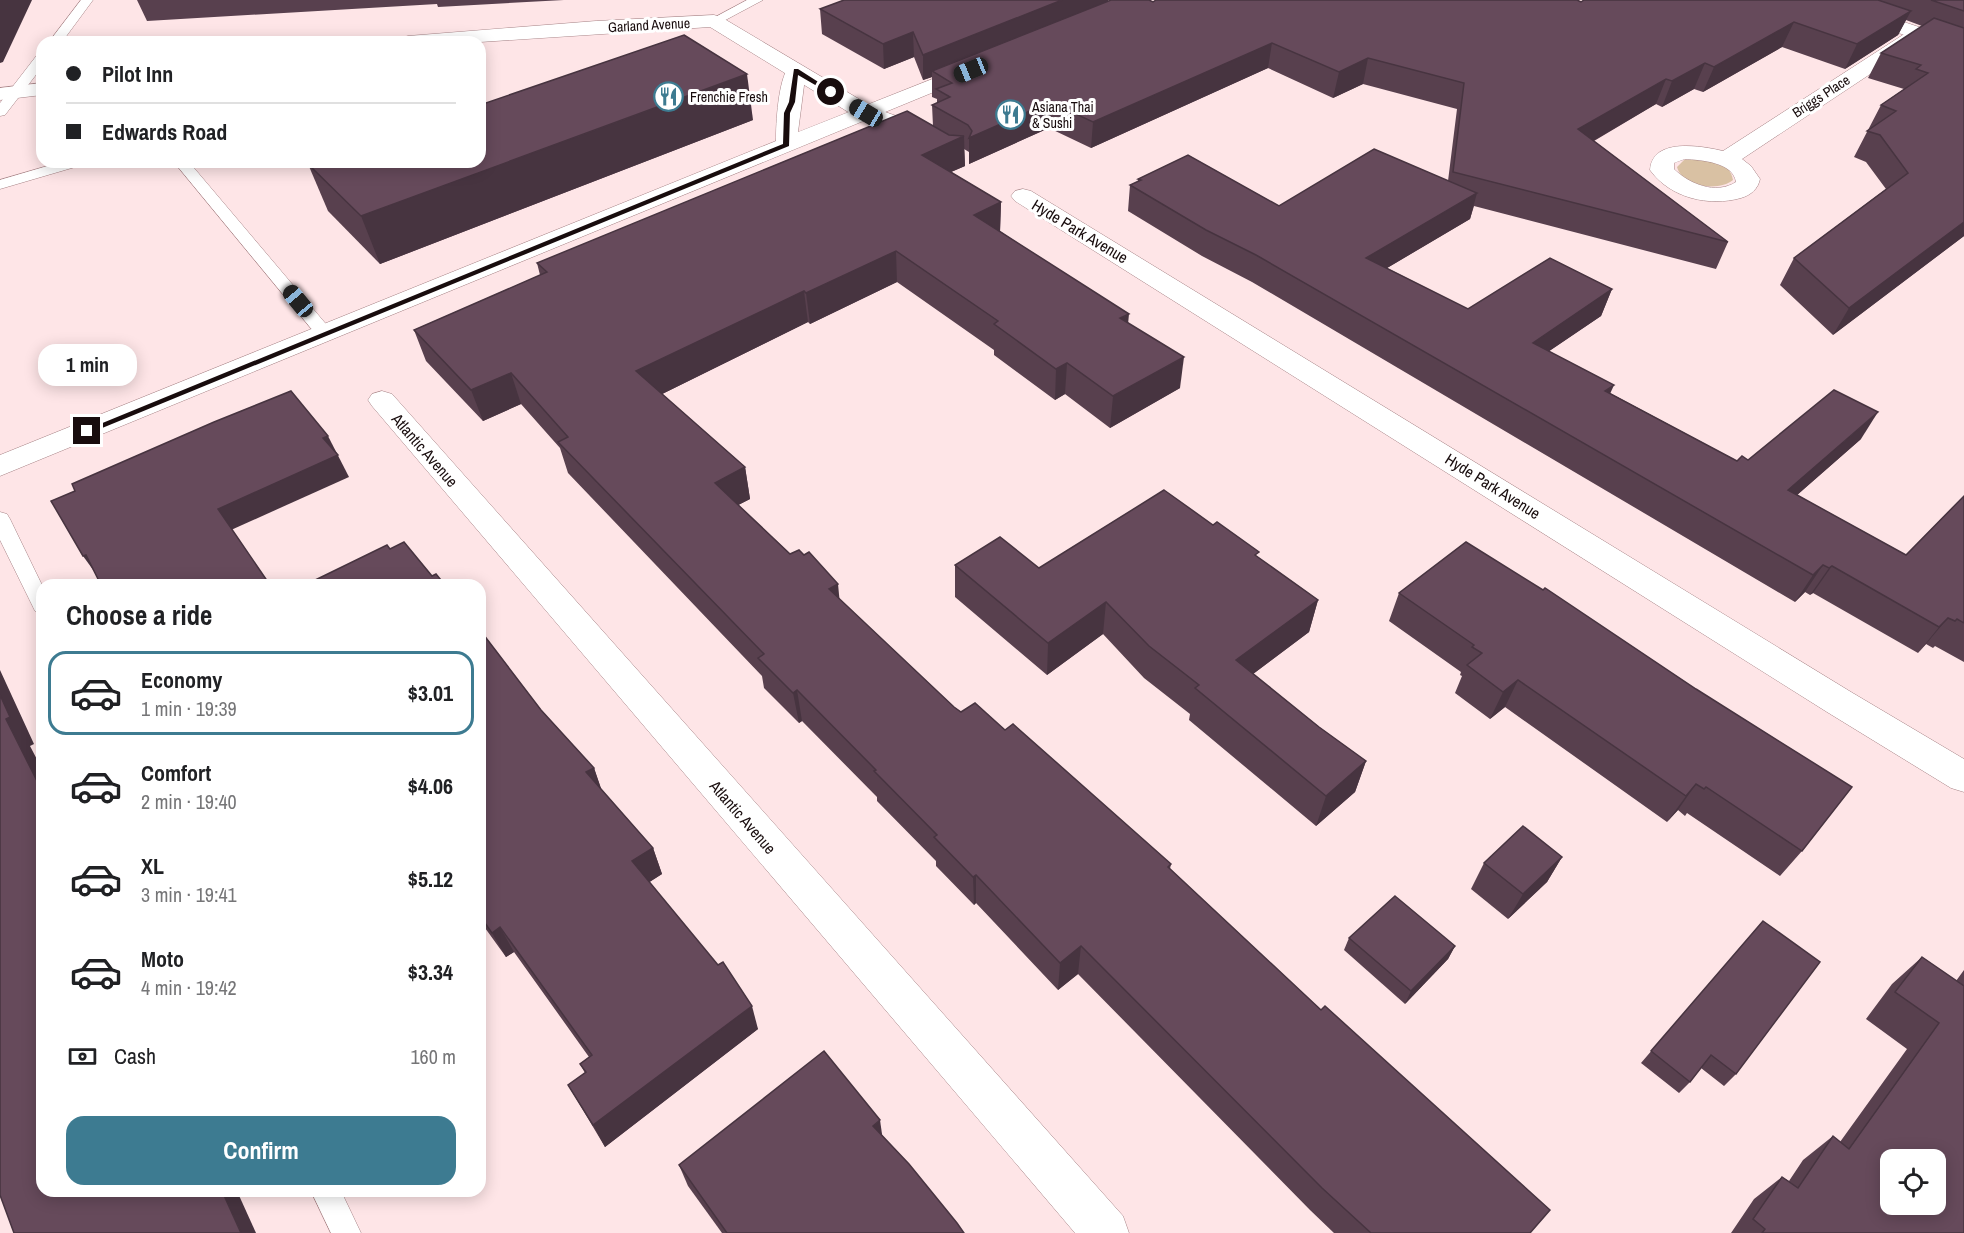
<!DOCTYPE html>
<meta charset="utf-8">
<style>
:root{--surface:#fff;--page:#f6f6f6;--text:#202124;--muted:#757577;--line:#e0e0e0;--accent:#3d7b91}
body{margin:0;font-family:"Archivo Narrow",sans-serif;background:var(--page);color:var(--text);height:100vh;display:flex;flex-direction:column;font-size:22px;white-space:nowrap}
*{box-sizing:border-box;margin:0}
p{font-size:20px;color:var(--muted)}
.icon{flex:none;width:33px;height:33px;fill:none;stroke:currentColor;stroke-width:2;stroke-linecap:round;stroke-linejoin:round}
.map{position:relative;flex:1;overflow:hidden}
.side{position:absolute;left:36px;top:579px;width:450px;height:618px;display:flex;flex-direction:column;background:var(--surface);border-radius:18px;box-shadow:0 3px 15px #0003}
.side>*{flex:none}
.banner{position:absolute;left:36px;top:36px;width:450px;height:132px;border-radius:18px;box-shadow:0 3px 15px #0003;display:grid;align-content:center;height:132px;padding:0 30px;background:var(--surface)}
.fabs{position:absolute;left:1880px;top:1149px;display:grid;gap:12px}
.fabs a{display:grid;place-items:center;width:66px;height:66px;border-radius:12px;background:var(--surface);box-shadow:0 3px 15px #0003;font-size:30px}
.end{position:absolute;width:27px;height:27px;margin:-14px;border:8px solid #180c0d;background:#fff;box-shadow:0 0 0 3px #fff}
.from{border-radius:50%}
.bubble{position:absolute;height:42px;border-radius:18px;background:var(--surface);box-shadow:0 3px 15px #0003;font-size:20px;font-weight:700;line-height:42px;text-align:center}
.car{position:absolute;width:18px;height:36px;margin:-18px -9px;border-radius:8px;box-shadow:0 0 4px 2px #0007;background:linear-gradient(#222 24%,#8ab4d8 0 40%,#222 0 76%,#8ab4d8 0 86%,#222 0)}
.banner b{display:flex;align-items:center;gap:21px;height:57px;font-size:22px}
.banner b+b{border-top:2px solid var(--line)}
.banner i{width:15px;height:15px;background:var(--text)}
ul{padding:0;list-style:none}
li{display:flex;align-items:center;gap:18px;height:84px;margin:0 12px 9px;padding:0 18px;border:3px solid transparent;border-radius:18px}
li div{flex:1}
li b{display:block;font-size:22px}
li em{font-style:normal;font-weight:700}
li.on{border-color:var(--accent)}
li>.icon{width:54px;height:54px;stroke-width:1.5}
h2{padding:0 30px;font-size:27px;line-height:72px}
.pay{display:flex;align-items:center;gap:15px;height:66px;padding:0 30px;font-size:22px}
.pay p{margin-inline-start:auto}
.cta{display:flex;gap:12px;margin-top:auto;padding:12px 30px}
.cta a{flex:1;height:69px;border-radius:18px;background:var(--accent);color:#fff;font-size:24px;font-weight:700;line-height:69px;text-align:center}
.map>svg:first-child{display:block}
.green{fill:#d9c1a3}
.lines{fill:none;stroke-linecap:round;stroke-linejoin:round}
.lane-casing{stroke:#a58184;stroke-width:1}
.street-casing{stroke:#a58184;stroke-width:1}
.secondary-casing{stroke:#a58184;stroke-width:1}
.lane{fill:#fff;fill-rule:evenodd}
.street{fill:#fff;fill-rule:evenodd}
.secondary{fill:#fff;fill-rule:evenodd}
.wall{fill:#58404e}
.shaded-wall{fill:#473440}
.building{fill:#664a5b;stroke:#473440;stroke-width:1.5;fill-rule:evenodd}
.route{fill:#180c0d}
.labels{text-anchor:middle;stroke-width:6;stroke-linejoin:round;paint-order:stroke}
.far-street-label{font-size:14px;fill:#180c0d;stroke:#fff}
.far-poi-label{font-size:14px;fill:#180c0d;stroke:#fff;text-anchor:start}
.street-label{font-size:16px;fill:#180c0d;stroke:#fff}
</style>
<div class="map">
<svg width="1964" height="1233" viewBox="0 0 1964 1233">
<rect width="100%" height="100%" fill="#fee5e7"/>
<path class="green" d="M1691,159c15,1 40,2 42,21 -14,12 -51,7 -56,-13l7,-7z"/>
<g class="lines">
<defs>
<g id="lane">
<path d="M81,0h12l-31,42h-13z"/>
<path d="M747,0h16l-45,24 -4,1 -6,-4z"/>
<path d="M42,54v13l-37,48 -5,1v-13l37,-48z"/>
<path d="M61,162h23l-2,3 -82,24v-9z"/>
<path d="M174,162h15l142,168 2,4 -2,4h-12z"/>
<path d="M0,512l7,2 3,5 32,66v29l-7,-3 -35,-71z"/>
<path d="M311,1191h30l20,42h-30z"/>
</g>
<g id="street">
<path d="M714,15l7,2 153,91 42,15 18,11 3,5 -3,5 -8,2 -8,-2 -18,-11 -42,-15 -148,-91 -230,15h-82l3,-4 7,-2 188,-15z"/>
<path d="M1916,29l7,2 3,4 -3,4 -181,120 9,7 9,13c-2,10 -9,16 -19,19 -32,9 -71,0 -91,-28 2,-33 52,-24 73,-19l186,-120zM1685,159c16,1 48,3 51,23 -20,13 -47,2 -62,-13v-6z"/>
<path d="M42,83v12l-42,5v-12z"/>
<path d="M1023,189l8,2 820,501 113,67v33l-13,-4 -124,-76 -812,-511 -4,-5 4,-5z"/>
<path d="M382,391l10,3 731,822 6,17h-54l-703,-827 -4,-6 4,-6z"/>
</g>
<g id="secondary">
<path d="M1809,0h29l126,42v13l-152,-51z"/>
<path d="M973,63l7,2 3,4 -3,4 -980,403v-21l776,-314c0,-19 2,-60 13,-75l7,-2 7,2 3,4 -8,62z"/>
</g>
</defs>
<use href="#lane" class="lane-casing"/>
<use href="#street" class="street-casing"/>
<use href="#secondary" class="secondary-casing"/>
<use href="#lane" class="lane"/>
<use href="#street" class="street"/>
<use href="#secondary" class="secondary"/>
</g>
<g class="wall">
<path d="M137,0h427l-126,7 -1,-3 -290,17z"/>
<path d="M1584,0h380v236l-131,99 -53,-50 14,-27 92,-69 -20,-27 -12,-5 27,-52 23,-16 -36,-11 13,-25 41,-27 -16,-6 -8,15 -53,34 -63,-22 -79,45 -9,-3 -32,18 -6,-3 -62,37 134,101 -12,27 -242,-63 -4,13 -83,49 81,41 144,-20 -11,27 -52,35 61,42 127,68 11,-1 113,-21 -64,56 109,60 58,-59v166l-29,-16 -2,2 -7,-4 -8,9 -105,-60 -3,2 -5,-3 -10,10 -543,-320 -50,-26 -74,-45 2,-26 8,-3v-3l141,27 169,-25 9,-72 -94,-25 -30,14 -65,-30 -177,80 -42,-20 -80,36v-12l-5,-3 1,17 -14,6 50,30 -1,29 128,92 52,65 -70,40 -45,-34 -10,6 -61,-45v-5l-97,-68 -87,42 -2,-2 -146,72 83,73 5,32 -12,6 216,202 7,5 44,18 166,134 -1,5 360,364h-196l-24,-23 -232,-236 -20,16 -82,-87 -2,2 -38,-39v-5l-59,-60v-4l-75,-76 -3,2 -35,-35 -2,-12 -194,-203 -8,-25 -39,-44 -38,17 -57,-60 -12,-31 126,-55 -3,-12 396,-137 -1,-21 5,-2v-4l-5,-2v-20l-9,3 -9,-23 -30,12 -62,-35 -2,-25 288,-8 473,1z"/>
<path d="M753,120l-373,144 -52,-53 -20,-47z"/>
<path d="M1213,525l105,75 -9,32 -56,42 66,53 47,34 -11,31 -39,34 -127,-106 1,-6 -46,-36 -41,-44 -56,41 -92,-78v-32l84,3z"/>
<path d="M1466,542l336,309 -22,25 -93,-63 -2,3 -7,-6 -11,12 -162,-115 -15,12 -35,-26 7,-17 -2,-1 1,-3 -72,-51 10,-28z"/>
<path d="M480,630l61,80 53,58 7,21 52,59 9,26 -13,8 109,147 -153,118 -37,-62 17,-12 -5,-9 9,-7 -75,-105 -8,5 -26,-36z"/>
<path d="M1562,857l-15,25 -39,37 -37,-30 13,-26z"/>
<path d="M1763,921l-27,153 -12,12 -23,-18 -11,14 -11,11 -38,-30z"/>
<path d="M1349,938l106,8 -7,13 -43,45 -61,-54z"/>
<path d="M1922,957l34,24 8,-11v263h-233l23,-34 28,-22 7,4 14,-21 30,-24 7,6 67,-93 -41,-30 26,-35z"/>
<path d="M882,1135l82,98h-242l-34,-47 -9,-21z"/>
</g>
<g class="shaded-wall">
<path d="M0,0h32l-29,62 -3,1z"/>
<path d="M1062,0h46v6l-176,65v6l-9,3v-25z"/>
<path d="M1911,11l-13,24 -53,34 12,-25z"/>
<path d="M1794,22l-12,25 -79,45 11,-25z"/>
<path d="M913,32l1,25 -30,12 -1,-25z"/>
<path d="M1272,43l-4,25 -177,80 2,-26z"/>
<path d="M1368,58l-5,26 -30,14 6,-26z"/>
<path d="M1705,63l-11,26 -32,18 10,-26z"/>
<path d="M747,74l6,46 -373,144 -19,-48z"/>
<path d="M1666,79l-10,25 -87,51 9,-26z"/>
<path d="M1050,102l-1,26 -80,36v-26z"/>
<path d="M964,136l1,30 -42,18 -1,-29z"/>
<path d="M1477,193l-7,26 -110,65 6,-26z"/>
<path d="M1001,202l-1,30 -26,-17z"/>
<path d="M1964,222v14l-131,99 16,-27z"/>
<path d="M896,251l1,31 -87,42 -4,-31z"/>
<path d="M1612,289l-11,27 -78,53 10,-26z"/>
<path d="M804,291l4,31 -164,81 -8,-32z"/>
<path d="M1129,314l-3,31 -6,-27z"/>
<path d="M1184,357l-4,31 -70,40 3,-32z"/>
<path d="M1067,363l-2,31 -10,6 1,-31z"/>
<path d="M511,373l10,31 -38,17 -12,-31z"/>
<path d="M1614,385l-12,27 3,-21z"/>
<path d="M1878,412l-17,27 -89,78 16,-27z"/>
<path d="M328,436l21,41 -118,53 -13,-21 105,-71z"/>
<path d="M745,467l5,32 -29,15 -6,-31z"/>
<path d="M86,555l13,23 -16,-22z"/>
<path d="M1823,565l-18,27 -10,10 18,-27z"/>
<path d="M1832,566l-19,27 -3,2 19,-27z"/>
<path d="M838,584l3,31 -12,-26z"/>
<path d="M1318,600l-9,32 -80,60 7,-32z"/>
<path d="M1106,602l-3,32 -56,41 1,-32z"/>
<path d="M1948,618l-22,26 -8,9 21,-26z"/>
<path d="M0,670l34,74 -4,2 12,23v22l-36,-72 -6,-24z"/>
<path d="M1518,680l-13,27 -15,12 13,-27z"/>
<path d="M797,690l5,31 -3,2 -6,-30z"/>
<path d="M1366,761l-11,31 -39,34 10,-30z"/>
<path d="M594,768l9,26 -17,-22z"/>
<path d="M1696,784l-18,26 -11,12 19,-26z"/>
<path d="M653,848l9,26 -20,13 -10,-26z"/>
<path d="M1562,857l-15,25 -39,37 15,-25z"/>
<path d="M976,875v28l-2,2 -1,-28z"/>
<path d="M500,927l14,25 -8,5 -14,-24z"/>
<path d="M1081,946l-3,28 -20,16 2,-27z"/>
<path d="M1455,946l-7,13 -43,45 6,-13z"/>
<path d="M752,1006l6,23 -153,118 -12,-22z"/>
<path d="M880,1120l3,21 -10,-15z"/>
<path d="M222,1191h15l19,42h-15z"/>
</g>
<g class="building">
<path d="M844,0h218l-139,55 -10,-23 -30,12 -63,-35z"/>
<path d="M1111,0h38l4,2 3,-2h421l4,2 3,-2h294l33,11 -54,33 -63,-22 -80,45 -9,-4 -33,18 -6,-2 -88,50 150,113 -275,-70 11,-89 -96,-25 -29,14 -67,-29 -179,79 -43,-20 -81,36 3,-7 -4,-6 -36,-20 18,-8 -14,-8 16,-6 -20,-12z"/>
<path d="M1931,0h33v11z"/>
<path d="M1934,18l30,10v194l-115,86 -55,-50 114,-85 -28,-38 -13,-4 29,-20 -15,-6 47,-32 -12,-4 5,-4 -40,-12z"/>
<path d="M684,35l63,39 -386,142 -53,-52 6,-2h166v-57z"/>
<path d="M907,111l42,24 15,1 -42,19 79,47 -27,13 155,99 -9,4 64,39 -71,39 -46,-33 -11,6 -62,-45 4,-3 -102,-70 -90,42 -2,-2 -168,80 109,96 -30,16 75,71 9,-4 5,5 5,-3 29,32 -9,5 125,118 7,5 14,-9 30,27 8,-6 158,140 -3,3 153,143 4,-4 225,204 -20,23h-159l-49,-45 -241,-242 -21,17 -84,-88 -3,2 -39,-40 3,-2 -63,-64 2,-1 -79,-80 -4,3 -35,-35 6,-4 -206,-212 10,-5 -57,-64 -40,17 -57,-60 133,-58 -10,-9z"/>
<path d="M1374,149l103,44 -111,65 102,51 82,-51 62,31 -79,54 81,42 -9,6 132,70 5,-5 6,4 86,-70 44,22 -90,78 118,65 58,-59v127l-7,-4 -2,2 -7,-3 -9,9 -107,-61 -3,2 -6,-3 -10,10 -557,-320 -50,-25 -76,-45 11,-5 -3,-1 50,-24 91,51z"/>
<path d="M291,391l37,45 -5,2 15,17 -120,54 52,76h-169l-15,-30 -3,1 -32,-55 24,-10 -3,-7 142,-62z"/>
<path d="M1164,490l49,35 4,-3 42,30 -4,3 63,45 -82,60 83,67 47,34 -40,35 -131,-108 4,-3 -50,-39 -43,-44 -58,41 -93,-78 45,-28 39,31z"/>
<path d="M404,542l28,34 4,-2 9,11h-140l82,-40 3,4z"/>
<path d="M1466,542l77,48 2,-2 151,101 156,98 -50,64 -96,-64 -2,2 -8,-5 -10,12 -168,-116 -15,12 -36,-27 15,-12 -10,-6 2,-2 -75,-52z"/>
<path d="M480,630l61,80 53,58 -8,4 67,76 -21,13 86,104 5,-3 29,44 -159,119 -25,-40 18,-13 -6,-8 12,-9 -92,-128 -8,6 -12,-17z"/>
<path d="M0,695l10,22 -4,2 36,72v400h180l19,42h-227l-14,-38z"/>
<path d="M1523,826l39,31 -39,37 -39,-31z"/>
<path d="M1395,896l60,50 -44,45 -62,-53z"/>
<path d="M1763,921l57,41 -84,112 -25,-19 -21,27 -39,-31z"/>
<path d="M1922,957l42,29v247h-202l3,-4 -12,-10 29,-42 16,11 35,-52 16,13 90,-126 -44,-31zM1890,1160h45v44h-45z"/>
<path d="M824,1051l56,69 -7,6 36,38 48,59 7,10h-237l-48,-68z"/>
</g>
<path class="route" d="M794,69h4l36,23 -5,1 -31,-18 -3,27 -5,11 -1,33 -699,287 -7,-2 700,-287 1,-31 5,-11z"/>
<defs>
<symbol id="restaurant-ring" viewBox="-11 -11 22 22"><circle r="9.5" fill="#fff" stroke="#3d7b91" stroke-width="1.5"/><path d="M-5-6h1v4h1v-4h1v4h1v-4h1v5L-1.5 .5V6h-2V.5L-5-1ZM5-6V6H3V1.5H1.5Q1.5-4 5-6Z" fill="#3d7b91"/></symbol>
</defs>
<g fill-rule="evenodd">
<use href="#restaurant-ring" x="652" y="80" width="33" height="33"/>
<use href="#restaurant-ring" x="994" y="98" width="33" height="33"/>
</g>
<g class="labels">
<g class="far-street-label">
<text transform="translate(649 25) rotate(-3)" y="5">Garland Avenue</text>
<text transform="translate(1821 96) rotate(-33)" y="5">Briggs Place</text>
</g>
<g class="far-poi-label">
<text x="690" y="102">Frenchie Fresh</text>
<text x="1032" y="112">Asiana Thai<tspan x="1032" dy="16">&amp; Sushi</tspan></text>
</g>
<g class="street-label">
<text transform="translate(1080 231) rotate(31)" y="6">Hyde Park Avenue</text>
<text transform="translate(425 450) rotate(49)" y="6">Atlantic Avenue</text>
<text transform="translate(1493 486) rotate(32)" y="6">Hyde Park Avenue</text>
<text transform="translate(743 817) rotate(49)" y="6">Atlantic Avenue</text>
</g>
</g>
</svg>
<div class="fabs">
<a><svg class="icon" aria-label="locate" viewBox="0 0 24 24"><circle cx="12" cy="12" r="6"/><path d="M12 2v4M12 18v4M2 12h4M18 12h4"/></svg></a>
</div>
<i class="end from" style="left:831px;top:92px"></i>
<i class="end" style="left:87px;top:431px"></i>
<div class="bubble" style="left:38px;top:344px;width:99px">1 min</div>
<i class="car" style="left:971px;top:70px;rotate:248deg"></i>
<i class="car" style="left:866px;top:113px;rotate:301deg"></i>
<i class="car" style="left:298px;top:301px;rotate:320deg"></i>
<div class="banner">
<b><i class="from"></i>Pilot Inn</b>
<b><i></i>Edwards Road</b>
</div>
<section class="side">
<h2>Choose a ride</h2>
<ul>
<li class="on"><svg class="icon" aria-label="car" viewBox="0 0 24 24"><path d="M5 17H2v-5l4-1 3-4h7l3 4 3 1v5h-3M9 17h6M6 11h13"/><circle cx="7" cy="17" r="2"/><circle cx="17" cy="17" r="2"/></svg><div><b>Economy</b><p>1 min · 19:39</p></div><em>$3.01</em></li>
<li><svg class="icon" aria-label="car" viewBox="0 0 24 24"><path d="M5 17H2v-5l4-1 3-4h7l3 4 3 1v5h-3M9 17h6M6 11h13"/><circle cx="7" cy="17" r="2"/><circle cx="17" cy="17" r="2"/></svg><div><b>Comfort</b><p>2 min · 19:40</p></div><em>$4.06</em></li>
<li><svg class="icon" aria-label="car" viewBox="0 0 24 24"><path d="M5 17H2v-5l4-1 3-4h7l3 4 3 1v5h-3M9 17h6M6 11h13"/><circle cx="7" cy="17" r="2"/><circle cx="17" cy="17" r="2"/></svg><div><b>XL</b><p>3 min · 19:41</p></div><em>$5.12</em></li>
<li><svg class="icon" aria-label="car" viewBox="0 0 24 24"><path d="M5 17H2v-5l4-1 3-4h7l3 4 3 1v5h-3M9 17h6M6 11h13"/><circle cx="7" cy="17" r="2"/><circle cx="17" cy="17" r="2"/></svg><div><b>Moto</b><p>4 min · 19:42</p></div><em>$3.34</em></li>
</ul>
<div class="pay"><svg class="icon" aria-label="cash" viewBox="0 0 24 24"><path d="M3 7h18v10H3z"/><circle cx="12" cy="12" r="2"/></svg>Cash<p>160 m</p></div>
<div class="cta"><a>Confirm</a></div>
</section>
</div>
